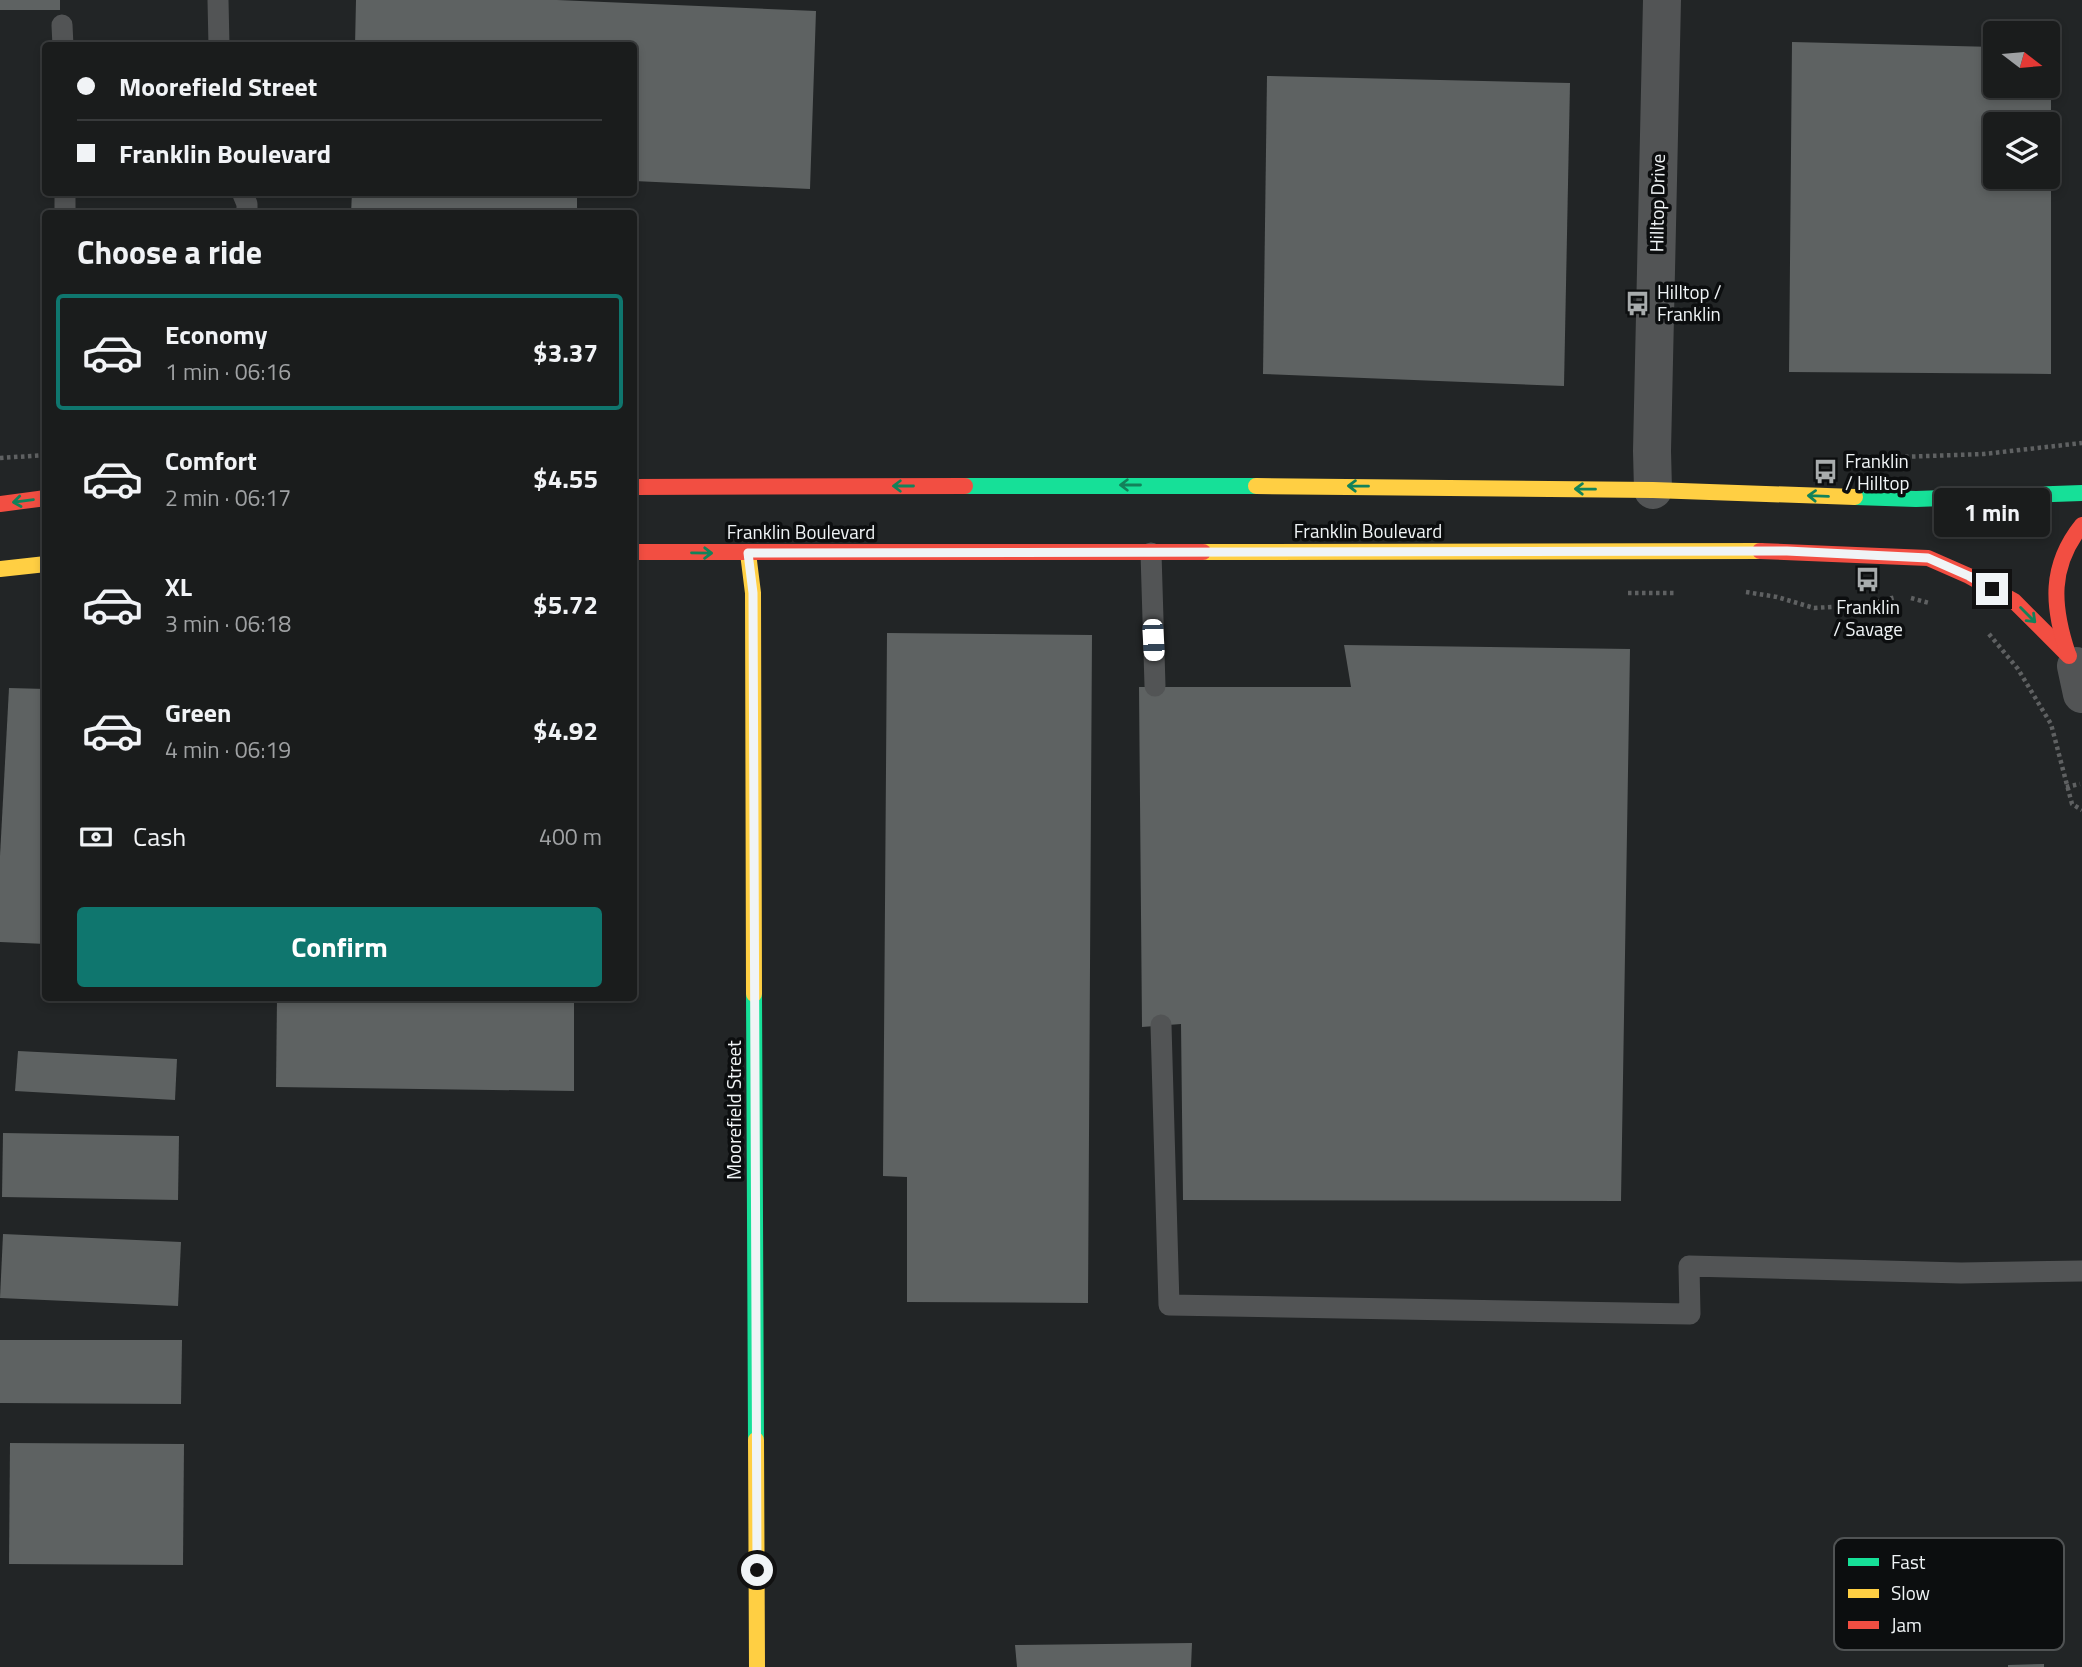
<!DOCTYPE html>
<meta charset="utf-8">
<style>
:root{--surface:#1a1c1c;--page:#272929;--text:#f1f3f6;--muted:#9fa1a3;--line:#383a3b;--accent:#0f766e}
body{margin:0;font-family:"Titillium Web",sans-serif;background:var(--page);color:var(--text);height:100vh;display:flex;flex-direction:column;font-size:26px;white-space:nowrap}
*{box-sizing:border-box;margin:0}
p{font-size:23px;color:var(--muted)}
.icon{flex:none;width:38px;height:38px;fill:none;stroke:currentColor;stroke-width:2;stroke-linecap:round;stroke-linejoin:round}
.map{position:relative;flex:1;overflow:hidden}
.drawer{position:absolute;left:42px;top:210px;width:595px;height:791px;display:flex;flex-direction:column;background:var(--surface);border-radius:7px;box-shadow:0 4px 10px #0003,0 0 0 2px var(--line)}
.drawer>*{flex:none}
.banner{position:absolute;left:42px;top:42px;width:595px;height:154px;border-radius:7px;box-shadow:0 4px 10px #0003,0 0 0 2px var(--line);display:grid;align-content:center;height:154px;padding:0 35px;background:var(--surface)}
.needle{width:46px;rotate:106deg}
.controls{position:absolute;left:1983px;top:21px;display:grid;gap:14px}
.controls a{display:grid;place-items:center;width:77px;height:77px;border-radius:7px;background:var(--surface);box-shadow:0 4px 10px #0003,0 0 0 2px var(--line);font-size:35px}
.end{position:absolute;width:32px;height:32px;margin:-16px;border:9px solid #f0f4f6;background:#111;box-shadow:0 0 0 4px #111}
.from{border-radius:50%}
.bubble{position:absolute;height:49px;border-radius:7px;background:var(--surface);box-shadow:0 4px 10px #0003,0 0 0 2px var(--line);font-size:23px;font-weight:700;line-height:49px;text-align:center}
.car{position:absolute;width:21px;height:42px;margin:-21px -10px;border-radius:9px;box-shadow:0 0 5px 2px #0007;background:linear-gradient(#fff 24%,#345 0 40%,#fff 0 76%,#345 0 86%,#fff 0)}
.banner b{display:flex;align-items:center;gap:24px;height:66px;font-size:26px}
.banner b+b{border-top:2px solid var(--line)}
.banner i{width:18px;height:18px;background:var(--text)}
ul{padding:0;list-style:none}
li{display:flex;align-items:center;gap:21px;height:116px;margin:0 14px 10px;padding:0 21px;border:4px solid transparent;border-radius:7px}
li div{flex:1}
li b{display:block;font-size:26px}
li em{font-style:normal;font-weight:700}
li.active{border-color:var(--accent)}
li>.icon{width:63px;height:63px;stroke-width:1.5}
h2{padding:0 35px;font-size:32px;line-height:84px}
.pay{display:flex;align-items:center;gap:18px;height:77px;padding:0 35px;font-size:26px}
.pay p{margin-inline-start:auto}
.action{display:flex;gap:14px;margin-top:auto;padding:14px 35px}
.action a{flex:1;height:80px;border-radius:7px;background:var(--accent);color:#fff;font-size:28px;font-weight:700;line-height:80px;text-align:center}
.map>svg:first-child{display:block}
.building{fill:#5e6262;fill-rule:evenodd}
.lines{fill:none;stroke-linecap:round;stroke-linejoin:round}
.path{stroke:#5f6162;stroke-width:4.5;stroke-dasharray:3.5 3.5;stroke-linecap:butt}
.lane{stroke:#525455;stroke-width:21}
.street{stroke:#525455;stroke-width:38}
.fast{stroke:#16e098;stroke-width:16}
.slow{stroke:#ffcf43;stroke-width:16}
.jam{stroke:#f24e42;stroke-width:16}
.oneway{stroke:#12825a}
.route{stroke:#f0f4f6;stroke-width:9}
.labels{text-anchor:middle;stroke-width:7;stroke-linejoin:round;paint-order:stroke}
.street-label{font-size:19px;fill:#f0f4f6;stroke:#0c0e0f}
.poi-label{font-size:19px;fill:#f0f4f6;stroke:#0c0e0f;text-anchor:start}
.key{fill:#0c0e0f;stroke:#505354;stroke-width:2}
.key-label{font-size:19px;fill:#f0f4f6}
</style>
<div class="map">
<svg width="2082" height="1667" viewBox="0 0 2082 1667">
<rect width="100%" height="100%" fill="#222526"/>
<g class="building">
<rect x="0" y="0" width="60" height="10"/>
<path d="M356,0h201l259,11 -6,178 -176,-8v-135h-279z"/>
<path d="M1792,42l203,5v39h53v-37h3v325l-262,-2zM1995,124h53v53h-53z"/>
<path d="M1267,76l303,7 -6,303 -301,-12z"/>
<path d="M352,192h225v22h-226z"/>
<path d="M140,209l93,2v3h-93z"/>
<path d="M887,633l205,2 -4,668 -181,-1v-125l-24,-1z"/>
<path d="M1344,645l286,4 -9,552 -438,-1 -2,-176 -39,3 -3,-340h212z"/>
<path d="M9,688l37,1v255l-46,-2v-86z"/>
<path d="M277,998h297v93l-298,-4z"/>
<path d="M18,1051l159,8 -2,41 -160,-9z"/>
<path d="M3,1133l176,3 -1,64 -176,-3z"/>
<path d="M3,1234l178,8 -3,64 -178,-8z"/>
<path d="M0,1340h182l-1,64 -181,-1z"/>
<path d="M10,1443l174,1 -1,121 -174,-1z"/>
<path d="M1192,1643l-1,24h-174l-2,-22z"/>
<path d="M2044,1664v3h-36v-2z"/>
</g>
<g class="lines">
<g class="path">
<path d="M1898,457l86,-3 98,-11"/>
<path d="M0,458l46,-3"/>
<path d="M1746,592l31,5 37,11 50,-3 32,-8"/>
<path d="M1628,593h47"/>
<path d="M1911,598l18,5"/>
<path d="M1989,634l29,35 33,55 21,80 10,6"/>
<path d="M2066,787l14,-3"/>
</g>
<g class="lane">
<path d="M218,0l1,46"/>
<path d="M62,25l1,21"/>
<path d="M65,192v22"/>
<path d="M242,192l5,12v10"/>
<path d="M1151,553l4,133"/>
<path d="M1161,1025l8,280 521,9 -1,-48 272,7 121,-2"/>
</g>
<g class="street">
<path d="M1653,490l-1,-39 10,-451"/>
<path d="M2076,666l6,28"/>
</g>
<g class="fast">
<path d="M965,486h291"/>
<path d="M1855,497l61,2 166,-6"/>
<path d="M754,994l2,446"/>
</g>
<g class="slow">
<path d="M1256,486l397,4 202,7"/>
<path d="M1203,552l557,-1"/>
<path d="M748,553l5,40 1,401"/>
<path d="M0,569l46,-5"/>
<path d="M756,1440l1,227"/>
</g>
<g class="jam">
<path d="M634,487l331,-1"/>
<path d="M0,504l46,-6"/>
<path d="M1760,551l168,7 41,18 45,25 55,55"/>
<path d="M634,552h569"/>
<path d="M2068,654c-16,-48 -19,-88 14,-129"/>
</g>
</g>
<defs><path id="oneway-shaft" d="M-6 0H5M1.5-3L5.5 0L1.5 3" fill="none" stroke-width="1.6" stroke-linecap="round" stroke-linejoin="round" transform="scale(1.75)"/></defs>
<g class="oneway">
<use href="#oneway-shaft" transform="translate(1130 485) rotate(180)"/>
<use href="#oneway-shaft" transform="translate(903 486) rotate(180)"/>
<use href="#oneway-shaft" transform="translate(1358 486) rotate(-179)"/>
<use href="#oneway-shaft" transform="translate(1585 489) rotate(-179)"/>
<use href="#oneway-shaft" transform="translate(1818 496) rotate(-178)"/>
<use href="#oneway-shaft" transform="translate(23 501) rotate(173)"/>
<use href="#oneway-shaft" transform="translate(702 553) rotate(1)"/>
<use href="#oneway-shaft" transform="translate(2028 615) rotate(45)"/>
</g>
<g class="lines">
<path class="route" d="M757,1570l-4,-977 -5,-40 1039,-2 141,7 41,18 23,13"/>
</g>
<defs>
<symbol id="bus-bare" viewBox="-9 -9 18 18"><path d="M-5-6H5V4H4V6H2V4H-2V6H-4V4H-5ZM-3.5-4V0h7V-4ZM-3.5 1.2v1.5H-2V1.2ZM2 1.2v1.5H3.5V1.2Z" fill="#a8acad" stroke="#0c0e0f" stroke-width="2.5" paint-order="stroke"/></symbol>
</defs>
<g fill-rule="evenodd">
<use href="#bus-bare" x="1620" y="286" width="35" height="35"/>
<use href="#bus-bare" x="1808" y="454" width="35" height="35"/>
<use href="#bus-bare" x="1850" y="562" width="35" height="35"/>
</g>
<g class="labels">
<g class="street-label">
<text transform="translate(1657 203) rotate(-89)" y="7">Hilltop Drive</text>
<text x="1368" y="538">Franklin Boulevard</text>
<text x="801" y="539">Franklin Boulevard</text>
<text transform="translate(734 1110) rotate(-90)" y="7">Moorefield Street</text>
</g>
<g class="poi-label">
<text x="1657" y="299">Hilltop /<tspan x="1657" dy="22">Franklin</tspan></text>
<text x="1845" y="468">Franklin<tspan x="1845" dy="22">/ Hilltop</tspan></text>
<text x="1868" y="614" text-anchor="middle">Franklin<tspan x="1868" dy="22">/ Savage</tspan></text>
</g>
</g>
<rect x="1834" y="1538" width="230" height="112" rx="10" class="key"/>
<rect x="1848" y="1558" width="31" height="8" fill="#16e098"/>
<rect x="1848" y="1589" width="31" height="9" fill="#ffcf43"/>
<rect x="1848" y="1621" width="31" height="8" fill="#f24e42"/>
<g class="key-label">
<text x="1891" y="1569">Fast</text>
<text x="1891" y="1600">Slow</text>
<text x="1891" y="1632">Jam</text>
</g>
</svg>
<div class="controls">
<a><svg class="needle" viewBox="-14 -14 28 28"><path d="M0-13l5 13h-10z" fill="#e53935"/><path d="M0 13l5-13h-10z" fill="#9fa1a3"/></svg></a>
<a><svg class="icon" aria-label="layers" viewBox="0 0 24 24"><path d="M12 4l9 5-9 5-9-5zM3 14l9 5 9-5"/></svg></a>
</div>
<i class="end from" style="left:757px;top:1570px"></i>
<i class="end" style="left:1992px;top:589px"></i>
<div class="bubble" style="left:1934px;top:488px;width:116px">1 min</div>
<i class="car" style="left:1153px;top:640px;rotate:177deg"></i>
<div class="banner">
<b><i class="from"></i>Moorefield Street</b>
<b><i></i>Franklin Boulevard</b>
</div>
<section class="drawer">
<h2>Choose a ride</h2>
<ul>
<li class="active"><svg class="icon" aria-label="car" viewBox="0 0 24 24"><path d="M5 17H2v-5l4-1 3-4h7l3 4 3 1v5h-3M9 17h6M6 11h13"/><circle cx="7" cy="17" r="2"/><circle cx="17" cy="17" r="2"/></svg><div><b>Economy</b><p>1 min · 06:16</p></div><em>$3.37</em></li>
<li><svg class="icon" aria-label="car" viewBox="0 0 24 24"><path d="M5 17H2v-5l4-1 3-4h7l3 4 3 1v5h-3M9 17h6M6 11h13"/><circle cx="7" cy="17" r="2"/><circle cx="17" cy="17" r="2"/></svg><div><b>Comfort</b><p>2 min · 06:17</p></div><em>$4.55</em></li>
<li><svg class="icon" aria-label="car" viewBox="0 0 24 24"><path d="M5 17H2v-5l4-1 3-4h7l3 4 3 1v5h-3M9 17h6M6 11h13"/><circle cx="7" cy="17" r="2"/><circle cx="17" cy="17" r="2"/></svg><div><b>XL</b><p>3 min · 06:18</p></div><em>$5.72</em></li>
<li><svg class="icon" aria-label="car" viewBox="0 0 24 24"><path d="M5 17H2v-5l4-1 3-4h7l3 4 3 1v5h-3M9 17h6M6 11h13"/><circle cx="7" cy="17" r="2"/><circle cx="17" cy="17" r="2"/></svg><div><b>Green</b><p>4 min · 06:19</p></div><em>$4.92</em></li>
</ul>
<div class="pay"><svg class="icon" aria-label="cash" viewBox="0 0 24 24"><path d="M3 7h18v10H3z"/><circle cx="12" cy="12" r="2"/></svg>Cash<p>400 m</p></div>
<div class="action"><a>Confirm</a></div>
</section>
</div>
